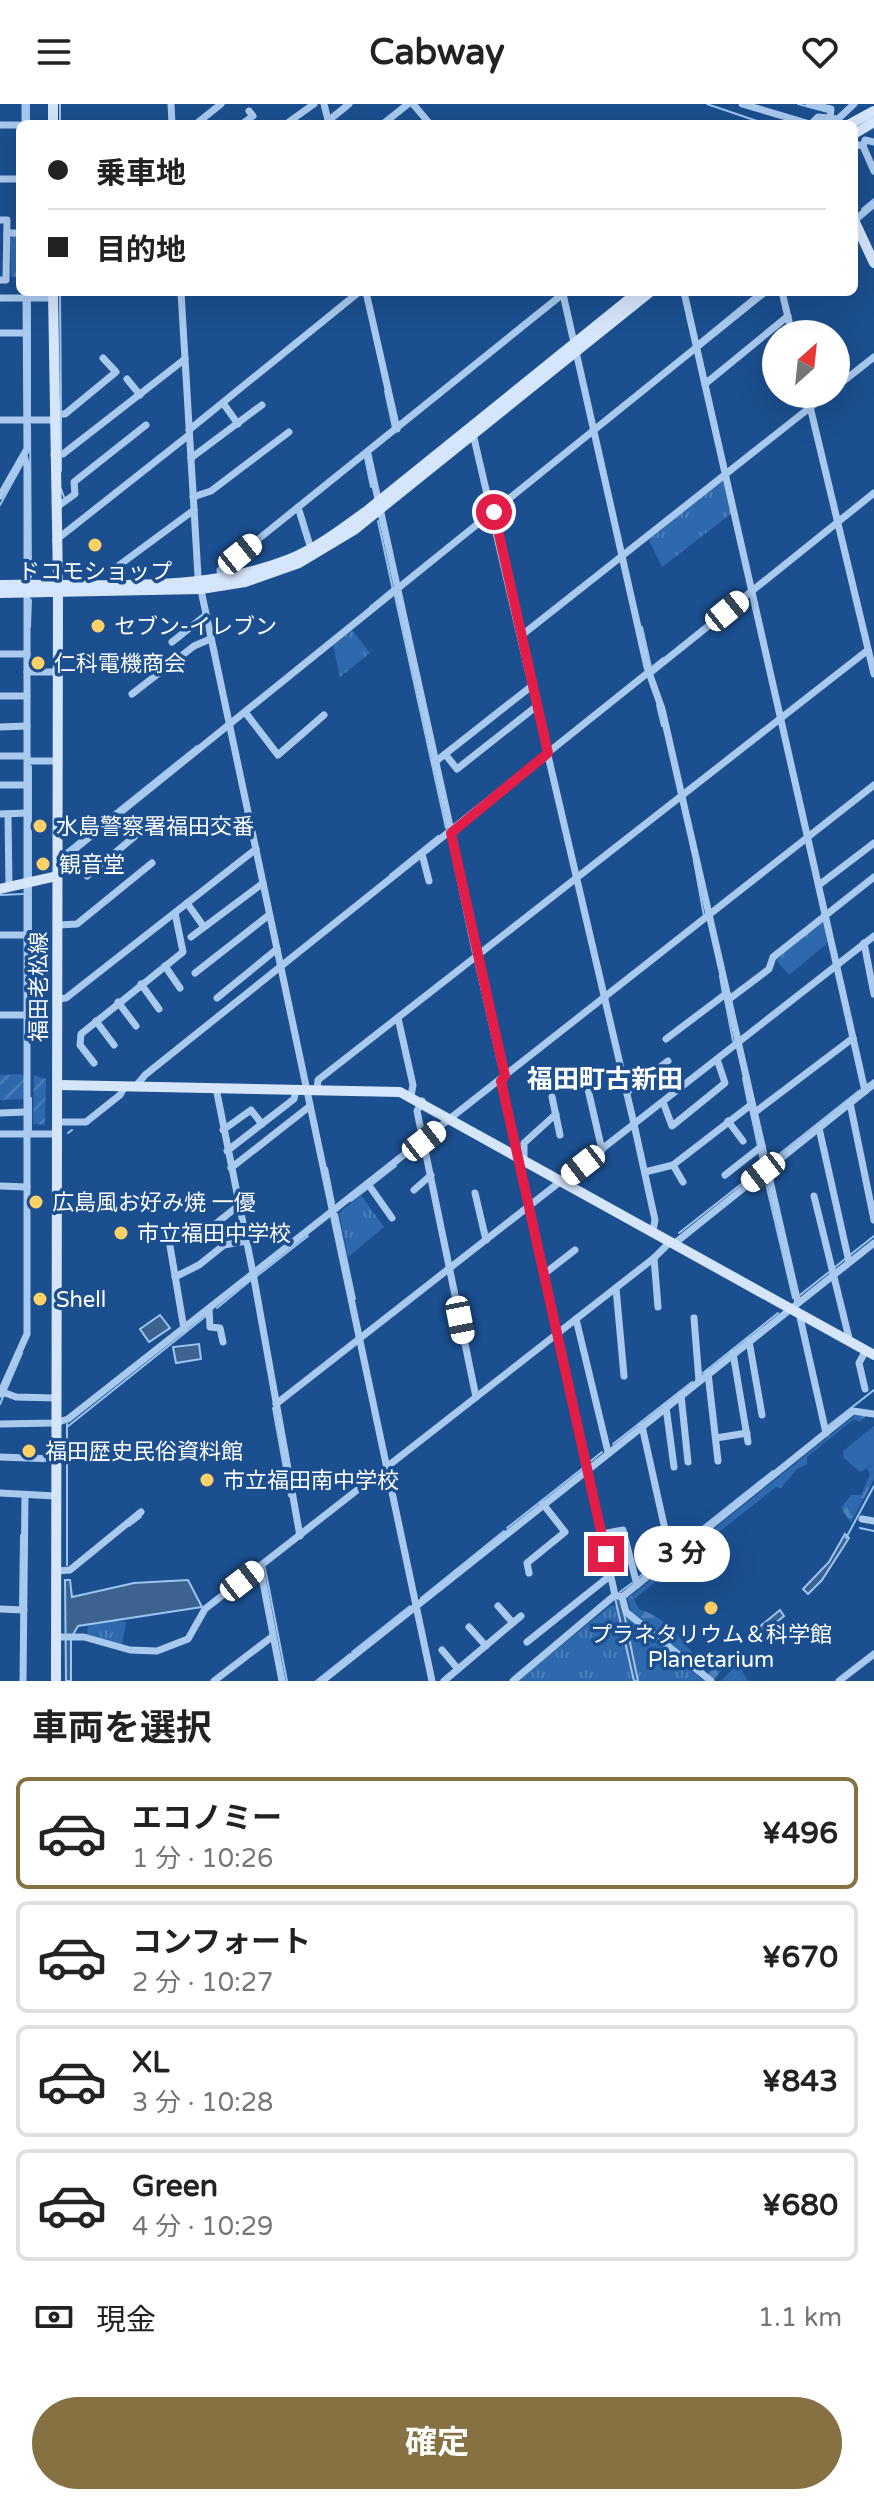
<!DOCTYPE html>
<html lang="ja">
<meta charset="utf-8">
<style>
:root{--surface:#fff;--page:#f6f6f6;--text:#222;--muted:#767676;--line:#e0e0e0;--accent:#857141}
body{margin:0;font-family:"Varela Round","Noto Sans JP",sans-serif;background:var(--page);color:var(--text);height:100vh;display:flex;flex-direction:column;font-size:30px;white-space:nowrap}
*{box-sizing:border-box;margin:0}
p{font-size:26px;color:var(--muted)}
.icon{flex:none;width:44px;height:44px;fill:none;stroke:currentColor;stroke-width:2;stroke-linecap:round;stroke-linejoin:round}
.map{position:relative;height:1577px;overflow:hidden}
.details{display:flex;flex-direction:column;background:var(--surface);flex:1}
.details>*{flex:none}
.banner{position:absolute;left:16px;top:16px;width:842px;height:176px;border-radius:12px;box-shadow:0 8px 32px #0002;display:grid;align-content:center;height:176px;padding:0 32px;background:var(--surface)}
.needle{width:52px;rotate:27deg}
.fabs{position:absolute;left:762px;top:216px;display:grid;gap:16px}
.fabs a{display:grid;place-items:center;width:88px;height:88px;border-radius:50%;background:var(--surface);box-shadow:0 8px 32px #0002;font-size:40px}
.end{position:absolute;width:36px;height:36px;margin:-18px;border:10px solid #e11d48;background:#fff;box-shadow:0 0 0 4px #fff}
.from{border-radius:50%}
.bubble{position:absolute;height:56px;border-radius:28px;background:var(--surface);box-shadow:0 8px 32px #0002;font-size:26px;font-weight:700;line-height:56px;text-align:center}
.car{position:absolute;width:24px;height:48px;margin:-24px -12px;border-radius:10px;box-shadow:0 0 6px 2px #0007;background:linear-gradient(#fff 24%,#345 0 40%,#fff 0 76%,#345 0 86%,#fff 0)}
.banner b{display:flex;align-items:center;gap:28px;height:76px;font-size:30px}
.banner b+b{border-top:2px solid var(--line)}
.banner i{width:20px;height:20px;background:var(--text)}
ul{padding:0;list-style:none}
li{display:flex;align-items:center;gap:24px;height:112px;margin:0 16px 12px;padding:0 16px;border:4px solid var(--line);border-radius:12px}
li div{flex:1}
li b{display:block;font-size:30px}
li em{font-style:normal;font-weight:700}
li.on{border-color:var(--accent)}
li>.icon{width:72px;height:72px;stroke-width:1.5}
h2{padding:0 32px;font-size:36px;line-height:96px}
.pay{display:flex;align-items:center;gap:20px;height:88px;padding:0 32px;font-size:30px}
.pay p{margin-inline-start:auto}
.action{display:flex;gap:16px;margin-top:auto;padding:16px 32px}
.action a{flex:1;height:92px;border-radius:48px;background:var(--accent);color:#fff;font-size:32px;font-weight:700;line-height:92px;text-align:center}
header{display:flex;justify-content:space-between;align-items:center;height:104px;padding:0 32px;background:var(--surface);font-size:36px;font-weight:700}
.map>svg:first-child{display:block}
.grass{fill:#2e69ad}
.forest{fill:url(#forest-firs)}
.park{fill:url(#park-tufts)}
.garden{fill:url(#garden-furrows)}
.water{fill:#3c6290;stroke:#9cc4f0;stroke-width:2}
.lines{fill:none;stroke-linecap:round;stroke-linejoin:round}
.stream{stroke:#9cc4f0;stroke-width:2}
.street{stroke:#a9c9ee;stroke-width:7}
.secondary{stroke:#d6e6fa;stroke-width:10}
.route{stroke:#e11d48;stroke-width:10}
.poi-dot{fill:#ffd166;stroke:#1b4f8f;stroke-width:3}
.labels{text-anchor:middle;stroke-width:7;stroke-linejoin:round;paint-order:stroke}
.poi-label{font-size:22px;fill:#fff;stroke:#1b4f8f;text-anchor:start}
.street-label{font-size:22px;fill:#fff;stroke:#1b4f8f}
.quarter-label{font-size:26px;font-weight:bold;fill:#fff;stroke:#1b4f8f}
</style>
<header><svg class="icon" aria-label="menu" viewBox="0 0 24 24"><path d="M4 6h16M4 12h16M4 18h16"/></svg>Cabway<svg class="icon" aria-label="heart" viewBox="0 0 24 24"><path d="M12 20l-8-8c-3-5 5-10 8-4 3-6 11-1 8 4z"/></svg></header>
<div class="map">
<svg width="874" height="1577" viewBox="0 0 874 1577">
<defs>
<pattern id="forest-firs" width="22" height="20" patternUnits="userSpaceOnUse" patternTransform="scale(2)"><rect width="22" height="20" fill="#2e69ad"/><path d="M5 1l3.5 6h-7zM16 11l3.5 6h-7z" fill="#4d80b9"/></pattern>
<pattern id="park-tufts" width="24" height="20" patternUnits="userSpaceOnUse" patternTransform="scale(2)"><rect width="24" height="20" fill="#2e69ad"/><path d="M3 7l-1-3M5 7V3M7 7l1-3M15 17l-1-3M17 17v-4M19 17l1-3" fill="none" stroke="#4d80b9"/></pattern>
<pattern id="garden-furrows" width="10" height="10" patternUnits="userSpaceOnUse" patternTransform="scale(2)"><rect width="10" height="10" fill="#2e69ad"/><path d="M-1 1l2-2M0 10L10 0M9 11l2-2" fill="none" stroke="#4d80b9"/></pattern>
</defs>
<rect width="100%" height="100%" fill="#1b4f8f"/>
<g class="grass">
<path d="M874,1322v38l-14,8 -16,-14 -1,-7z"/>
<path d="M738,1559l10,18h-27z"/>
</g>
<g class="forest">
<path d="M858,1309l9,2 -7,7 -6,-3 -47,38v7l-10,5 -16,19 -5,-1 -142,112 5,10c31,9 49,39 68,64l22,-20 9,10 -3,4 -7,-5 -15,19 -81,-68 -5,-14z"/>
<path d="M874,1360v15l-23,44 -10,-15 10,-13h10l9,-21 -3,-5z"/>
</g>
<g class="park">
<path d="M13,131l7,1v41h-9l-1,-38z"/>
<path d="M721,375l3,2 8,32 -70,54 -13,-27z"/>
<path d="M352,526l18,23 -30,24 -7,-32z"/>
<path d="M824,816l5,22 -40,33 -14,-16z"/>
<path d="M361,1091l23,32 -36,30 -9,-44z"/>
<path d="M610,1502h8l86,75h-187z"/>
<path d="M105,1516l21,2 -4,23 -35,-9 1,-12z"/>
</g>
<g class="garden">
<path d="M21,970l4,3 -1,22 -24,1v-25z"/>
<path d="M34,971l12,4 -1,46 -12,-1z"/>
</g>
<g class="water">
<path d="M160,1211l10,13 -21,14 -9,-13z"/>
<path d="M199,1240l2,15 -25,4 -3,-16z"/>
<path d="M845,1430l4,4 -27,42 -14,14 -5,-5 26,-27z"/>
<path d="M65,1476h5l2,17 62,-14 54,-3 14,27 -124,19 -7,12v43h-5z"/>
<path d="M615,1494l6,1 17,82h-4z"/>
<path d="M780,1506l4,6 -27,22 -5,-5z"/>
</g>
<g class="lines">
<g class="stream">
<path d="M29,0v20"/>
<path d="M60,0v20"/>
<path d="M707,0l59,20"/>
<path d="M798,0l30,8"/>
<path d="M862,105l12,-10"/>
<path d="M60,188l1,119"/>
<path d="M30,197v117"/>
<path d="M698,238l61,-50"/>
<path d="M385,287l8,37"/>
<path d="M61,313v34"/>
<path d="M30,321l1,152"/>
<path d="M365,354l6,29"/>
<path d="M61,367v-14"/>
<path d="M61,385l3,8"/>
<path d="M0,401l22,-40"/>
<path d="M378,417l15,69"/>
<path d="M395,492l51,232"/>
<path d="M370,503l23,-19"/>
<path d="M30,523l1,-27"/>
<path d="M642,523l9,40"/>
<path d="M653,562l10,-8"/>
<path d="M657,601l5,21"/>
<path d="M31,662v111"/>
<path d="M448,730l25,119"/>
<path d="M66,747l131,-105"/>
<path d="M694,757l10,55"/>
<path d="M390,771l48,-39"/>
<path d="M0,791l23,-1"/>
<path d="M475,856l24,106"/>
<path d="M720,872l3,18"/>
<path d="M725,896l8,41"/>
<path d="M31,903v-121"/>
<path d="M743,974l5,25"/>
<path d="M865,982l9,-6"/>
<path d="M31,994v33"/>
<path d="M750,1005l8,37"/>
<path d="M68,1029l4,-3"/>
<path d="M759,1048l4,17"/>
<path d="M768,1059l92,-73"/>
<path d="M327,1064l7,35"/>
<path d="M764,1071l29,123"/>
<path d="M373,1080l23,-18"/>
<path d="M351,1097l16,-12"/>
<path d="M337,1110l18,85"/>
<path d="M679,1129l84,-66"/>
<path d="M850,1151l24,-19"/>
<path d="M834,1164l11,-9"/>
<path d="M257,1172l51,-40"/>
<path d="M800,1191l29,-23"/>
<path d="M217,1204l34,-28"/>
<path d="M703,1269l75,-60"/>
<path d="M0,1300l22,-51"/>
<path d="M273,1304l16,88"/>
<path d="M580,1318l9,40"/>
<path d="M828,1322l46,-36"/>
<path d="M67,1323l139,-111"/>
<path d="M613,1340l79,-62"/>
<path d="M591,1357l11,-9"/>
<path d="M129,1422l12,-9"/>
<path d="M507,1424l76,-60"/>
<path d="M860,1424l14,3"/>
<path d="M846,1434l28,-52"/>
<path d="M67,1461v-141"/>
<path d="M265,1464l22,113"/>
<path d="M638,1474l135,-107"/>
<path d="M620,1488l12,-9"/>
<path d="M421,1494l83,-67"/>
<path d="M20,1503l1,-72"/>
<path d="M352,1548l58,-46"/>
<path d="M316,1577l34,-27"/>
</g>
<g class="street">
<path d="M171,0l1,20"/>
<path d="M324,0l5,20"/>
<path d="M413,0l17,20"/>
<path d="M742,0l68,20"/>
<path d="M809,0l22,5 -1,9"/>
<path d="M328,17l21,-17"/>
<path d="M25,20v-20"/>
<path d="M196,20l25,-20"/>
<path d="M242,20l11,-8 -4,-5"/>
<path d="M286,20l28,-20"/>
<path d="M383,20l25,-20"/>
<path d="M811,20l7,-7 20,2 16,-15"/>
<path d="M0,21h20"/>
<path d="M854,40l9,2 11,25"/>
<path d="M863,42l2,-6 9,2"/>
<path d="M0,75h20"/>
<path d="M0,116h7l-1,60h-6"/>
<path d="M854,117l20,-17"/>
<path d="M7,129h13"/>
<path d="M181,188l17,284 234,1105"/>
<path d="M366,188l31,137"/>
<path d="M684,188l181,799"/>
<path d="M782,188l10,42"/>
<path d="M563,190l84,373 15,42 136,594"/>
<path d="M0,194h53"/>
<path d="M0,229h26"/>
<path d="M127,275l13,16"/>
<path d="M705,280l83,-68"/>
<path d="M836,283l38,-30"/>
<path d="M807,290l67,280"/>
<path d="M223,299l15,21"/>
<path d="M54,310h11l51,-42 -13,-14"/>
<path d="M0,316h54"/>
<path d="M189,326l170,-138"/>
<path d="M473,330l161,690 21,96 -2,10"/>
<path d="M368,350l137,622"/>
<path d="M54,351l9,-1 122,-95"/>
<path d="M191,354l71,-53"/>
<path d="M0,392l27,-47 -1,-157"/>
<path d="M193,393l18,-6 78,-59"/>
<path d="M57,403l18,-13 -1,-12 72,-57"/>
<path d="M298,403l13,42"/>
<path d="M56,436l133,-105"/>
<path d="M118,462l76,-56"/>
<path d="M221,475l-1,-9 344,-277"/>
<path d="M522,531l305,-241"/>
<path d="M172,538l34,-27"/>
<path d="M0,550h27"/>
<path d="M27,568h30"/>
<path d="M651,568l223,-179"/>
<path d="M132,590l62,-48 16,-7"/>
<path d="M0,592h27"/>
<path d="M245,608l33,43 46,-40"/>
<path d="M0,623l27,-1"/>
<path d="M445,650l12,15 81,-64"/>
<path d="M0,652h27"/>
<path d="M28,657h29"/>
<path d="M435,658l98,-77"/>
<path d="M0,681h27"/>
<path d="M0,710l28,-1"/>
<path d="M8,710l1,73"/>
<path d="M422,750l7,27"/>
<path d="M57,755l8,-2 700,-565"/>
<path d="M87,772l47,-39 -17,-23"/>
<path d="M819,781l55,-42"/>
<path d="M187,799l17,24"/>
<path d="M58,821l19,-1 75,-61"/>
<path d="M0,831h28"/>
<path d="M191,833l72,-54"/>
<path d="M864,839l10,51"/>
<path d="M165,862l15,22"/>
<path d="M195,869l74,-58"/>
<path d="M141,880l18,25"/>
<path d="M217,894l60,-49"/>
<path d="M58,895l8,-1 190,-149"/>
<path d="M728,896l41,-31 4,-12 101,-80"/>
<path d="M118,898l18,24"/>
<path d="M0,911h28"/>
<path d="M398,914l15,67 -2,11"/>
<path d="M96,917l18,24"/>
<path d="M666,935l61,-46"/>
<path d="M94,959l-14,-18 1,-11 102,-82 -8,-39"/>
<path d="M584,968l18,78"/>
<path d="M501,977l114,514"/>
<path d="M136,982l9,-11 505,-404"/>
<path d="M216,984l37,185 47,263"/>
<path d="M317,986l1,-10 550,-430"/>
<path d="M627,988l41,-31"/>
<path d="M552,993l8,38"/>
<path d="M422,997l-5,10 59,286"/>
<path d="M663,998l9,24 53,-43 -8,-24"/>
<path d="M850,999l24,117"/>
<path d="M0,1009l26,-1"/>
<path d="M754,1009l99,-75"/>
<path d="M728,1017l15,20"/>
<path d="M58,1018h28l34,-27 5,-9"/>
<path d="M819,1024l30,134"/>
<path d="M223,1026l28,-20 11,14"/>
<path d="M0,1030h57"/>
<path d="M227,1047l67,-52 2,-9"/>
<path d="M524,1055v-16l32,-29"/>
<path d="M673,1061l10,17"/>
<path d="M231,1064l79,-62"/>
<path d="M645,1068l28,-7 79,-61"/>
<path d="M725,1071l37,-29"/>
<path d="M368,1080l24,34"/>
<path d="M0,1082l27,1"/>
<path d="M414,1086l17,-15"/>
<path d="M475,1089l11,47"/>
<path d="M814,1092l36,146"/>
<path d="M675,1139l199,-159"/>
<path d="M654,1154l4,49"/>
<path d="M544,1170l31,-24"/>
<path d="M175,1173l24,-12 25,-20 22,-4"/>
<path d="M616,1184l8,88"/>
<path d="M209,1205l1,18 10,1 3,14"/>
<path d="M799,1209l27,120"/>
<path d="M694,1214l5,63"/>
<path d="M576,1215l32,133"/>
<path d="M184,1225l-15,-89 14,-12 10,14 45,-36"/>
<path d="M749,1237l13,74"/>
<path d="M733,1249l15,89"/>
<path d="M708,1269l10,88"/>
<path d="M865,1285l-6,-26 7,-13"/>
<path d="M0,1287l16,6 39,1"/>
<path d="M0,1290l27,-60v-868l-3,-10"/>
<path d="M681,1291l7,67"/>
<path d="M276,1300l598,-468"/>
<path d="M666,1303l8,60"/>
<path d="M0,1320l55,-1 13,-4 806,-634"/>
<path d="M642,1322l26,117"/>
<path d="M716,1334l31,-5"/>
<path d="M0,1353l55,2"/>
<path d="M0,1389l55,3"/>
<path d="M862,1415l12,2"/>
<path d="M602,1430l21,-4 14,55"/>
<path d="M260,1463l22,114"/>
<path d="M56,1467l14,-1 71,-58"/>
<path d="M529,1469l-2,-10 38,-31 -22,-28"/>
<path d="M622,1493l4,15 85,69"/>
<path d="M498,1502l15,17"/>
<path d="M0,1505l24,1"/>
<path d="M469,1523l17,19"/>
<path d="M56,1533h28l46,13 27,1 31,-12 17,-30 449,-351 17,-17"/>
<path d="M527,1538l84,-67"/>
<path d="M442,1546l16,19"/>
<path d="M23,1577l2,-186"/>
<path d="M214,1577l59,-45"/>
<path d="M322,1577l552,-438"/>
<path d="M444,1577l77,-65"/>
<path d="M513,1577l102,-86 7,2 231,-186 21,3"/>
<path d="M839,1577l35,-27"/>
</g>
<g class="secondary">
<path d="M53,0v20"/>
<path d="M850,20l24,-13"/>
<path d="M854,30l20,-12"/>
<path d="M854,116l20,43"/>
<path d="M53,188l5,291 -2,1098"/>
<path d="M0,481c95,-2 200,10 290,-26 29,-12 53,-31 78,-49l270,-218"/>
<path d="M0,489l201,-4 44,-7 54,-19 55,-33 296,-238"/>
<path d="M0,785l57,-13"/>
<path d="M59,981l341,7 474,263"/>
</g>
</g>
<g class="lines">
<path class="route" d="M494,408l54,241 -97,80 54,243 -4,5 105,473"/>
</g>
<g class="poi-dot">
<circle cx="95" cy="441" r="8"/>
<circle cx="98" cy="522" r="8"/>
<circle cx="38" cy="559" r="8"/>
<circle cx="40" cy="722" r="8"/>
<circle cx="43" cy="760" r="8"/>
<circle cx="36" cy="1098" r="8"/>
<circle cx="121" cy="1129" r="8"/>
<circle cx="40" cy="1195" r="8"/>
<circle cx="29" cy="1347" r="8"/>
<circle cx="207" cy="1376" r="8"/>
<circle cx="711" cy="1504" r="8"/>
</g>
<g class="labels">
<g class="poi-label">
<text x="95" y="475" text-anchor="middle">ドコモショップ</text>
<text x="114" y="530">セブン-イレブン</text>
<text x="54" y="567">仁科電機商会</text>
<text x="56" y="730">水島警察署福田交番</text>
<text x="59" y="768">観音堂</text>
<text x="52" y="1106">広島風お好み焼 一優</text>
<text x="137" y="1137">市立福田中学校</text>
<text x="56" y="1203">Shell</text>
<text x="45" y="1355">福田歴史民俗資料館</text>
<text x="223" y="1384">市立福田南中学校</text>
<text x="711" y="1538" text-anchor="middle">プラネタリウム＆科学館<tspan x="711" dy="25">Planetarium</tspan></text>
</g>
<g class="street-label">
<text transform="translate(38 883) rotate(-90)" y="8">福田老松線</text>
</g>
<g class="quarter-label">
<text x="605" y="984">福田町古新田</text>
</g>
</g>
</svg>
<div class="fabs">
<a><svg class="needle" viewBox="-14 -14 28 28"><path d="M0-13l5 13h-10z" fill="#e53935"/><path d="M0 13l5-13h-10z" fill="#767676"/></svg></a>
</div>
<i class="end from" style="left:494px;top:408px"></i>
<i class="end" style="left:606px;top:1450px"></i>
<div class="bubble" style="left:634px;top:1422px;width:96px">3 分</div>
<i class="car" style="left:240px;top:450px;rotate:51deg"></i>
<i class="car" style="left:727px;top:507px;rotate:51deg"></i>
<i class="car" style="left:424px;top:1037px;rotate:52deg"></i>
<i class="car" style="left:583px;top:1061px;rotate:232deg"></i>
<i class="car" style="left:763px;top:1068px;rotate:232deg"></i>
<i class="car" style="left:460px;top:1216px;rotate:169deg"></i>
<i class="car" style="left:242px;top:1477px;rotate:52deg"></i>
<div class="banner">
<b><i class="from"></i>乗車地</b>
<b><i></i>目的地</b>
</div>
</div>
<section class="details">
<h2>車両を選択</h2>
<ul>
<li class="on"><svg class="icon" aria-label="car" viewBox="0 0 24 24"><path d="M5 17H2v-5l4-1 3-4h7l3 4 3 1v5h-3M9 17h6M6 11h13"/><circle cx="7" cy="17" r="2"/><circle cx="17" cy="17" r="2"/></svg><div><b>エコノミー</b><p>1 分 · 10:26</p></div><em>¥496</em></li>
<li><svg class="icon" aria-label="car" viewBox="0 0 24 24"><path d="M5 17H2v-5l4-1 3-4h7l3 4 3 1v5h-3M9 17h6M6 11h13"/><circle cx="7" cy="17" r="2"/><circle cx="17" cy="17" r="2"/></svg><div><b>コンフォート</b><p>2 分 · 10:27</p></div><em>¥670</em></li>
<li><svg class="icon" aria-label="car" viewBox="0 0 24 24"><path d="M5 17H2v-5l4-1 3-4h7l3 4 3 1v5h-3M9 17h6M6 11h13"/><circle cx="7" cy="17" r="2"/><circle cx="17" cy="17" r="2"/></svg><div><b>XL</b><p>3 分 · 10:28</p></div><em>¥843</em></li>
<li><svg class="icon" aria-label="car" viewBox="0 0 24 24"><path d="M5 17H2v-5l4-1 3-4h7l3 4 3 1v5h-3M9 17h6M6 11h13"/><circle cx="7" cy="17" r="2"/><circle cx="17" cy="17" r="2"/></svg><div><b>Green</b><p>4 分 · 10:29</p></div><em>¥680</em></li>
</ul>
<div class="pay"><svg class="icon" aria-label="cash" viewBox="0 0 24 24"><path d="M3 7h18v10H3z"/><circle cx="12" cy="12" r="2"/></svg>現金<p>1.1 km</p></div>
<div class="action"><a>確定</a></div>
</section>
